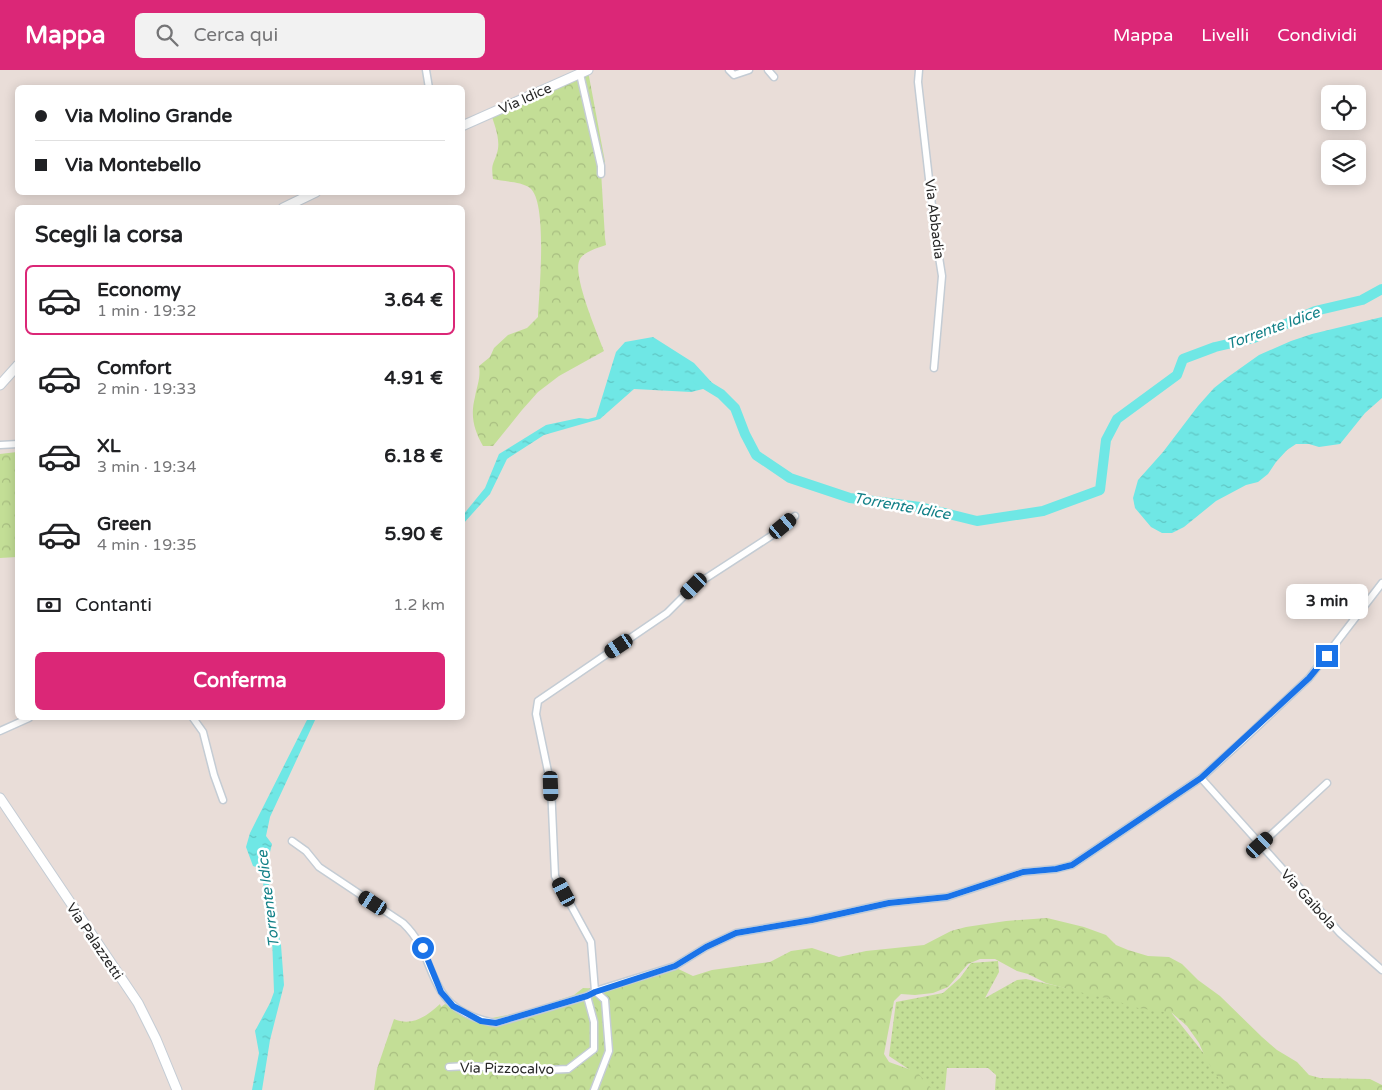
<!DOCTYPE html>
<html lang="it">
<meta charset="utf-8">
<style>
:root{--surface:#fff;--page:#f2f2f2;--text:#202124;--muted:#757577;--line:#e0e0e0;--accent:#db2777}
body{margin:0;font-family:"Varela Round",sans-serif;background:var(--page);color:var(--text);height:100vh;display:flex;flex-direction:column;font-size:19px;white-space:nowrap}
*{box-sizing:border-box;margin:0}
p{font-size:16px;color:var(--muted)}
.icon{flex:none;width:28px;height:28px;fill:none;stroke:currentColor;stroke-width:2;stroke-linecap:round;stroke-linejoin:round}
.map{position:relative;flex:1;overflow:hidden}
.drawer{position:absolute;left:15px;top:135px;width:450px;height:515px;display:flex;flex-direction:column;background:var(--surface);border-radius:8px;box-shadow:0 2px 12px #0003}
.drawer>*{flex:none}
.hud{position:absolute;left:15px;top:15px;width:450px;height:110px;border-radius:8px;box-shadow:0 2px 12px #0003;display:grid;align-content:center;height:110px;padding:0 20px;background:var(--surface)}
.fabs{position:absolute;left:1321px;top:15px;display:grid;gap:10px}
.fabs a{display:grid;place-items:center;width:45px;height:45px;border-radius:8px;background:var(--surface);box-shadow:0 2px 12px #0003;font-size:25px}
.end{position:absolute;width:22px;height:22px;margin:-11px;border:6px solid #1a73e8;background:#fff;box-shadow:0 0 0 2px #fff}
.from{border-radius:50%}
.bubble{position:absolute;height:35px;border-radius:8px;background:var(--surface);box-shadow:0 2px 12px #0003;font-size:16px;font-weight:700;line-height:35px;text-align:center}
.car{position:absolute;width:15px;height:30px;margin:-15px -8px;border-radius:6px;box-shadow:0 0 4px 1px #0007;background:linear-gradient(#222 24%,#8ab4d8 0 40%,#222 0 76%,#8ab4d8 0 86%,#222 0)}
.hud b{display:flex;align-items:center;gap:18px;height:48px;font-size:19px}
.hud b+b{border-top:1px solid var(--line)}
.hud i{width:12px;height:12px;background:var(--text)}
ul{padding:0;list-style:none}
li{display:flex;align-items:center;gap:15px;height:70px;margin:0 10px 8px;padding:0 10px;border:2px solid transparent;border-radius:8px}
li div{flex:1}
li b{display:block;font-size:19px}
li em{font-style:normal;font-weight:700}
li.active{border-color:var(--accent)}
li>.icon{width:45px;height:45px;stroke-width:1.5}
h2{padding:0 20px;font-size:22px;line-height:60px}
.pay{display:flex;align-items:center;gap:12px;height:55px;padding:0 20px;font-size:19px}
.pay p{margin-inline-start:auto}
.cta{display:flex;gap:10px;margin-top:auto;padding:10px 20px}
.cta a{flex:1;height:58px;border-radius:8px;background:var(--accent);color:#fff;font-size:20px;font-weight:700;line-height:58px;text-align:center}
header{display:flex;align-items:center;gap:30px;box-sizing:border-box;height:70px;padding:0 25px;background:var(--accent);color:#fff}
header strong{font-size:24px}
nav{display:flex;gap:28px;margin-inline-start:auto;font-size:18px}
.search{width:350px;height:45px;background:var(--page);display:flex;align-items:center;gap:12px;box-sizing:border-box;padding:0 18px;border-radius:8px;color:var(--muted);font-size:19px}
.map>svg:first-child{display:block}
.grass{fill:url(#grass-dots)}
.forest{fill:url(#forest-crowns)}
.water{fill:url(#water-ripples)}
.lines{fill:none;stroke-linecap:round;stroke-linejoin:round}
.river{stroke:#6fe7e5;stroke-width:10}
.street-casing{stroke:#c4ccd4;stroke-width:9}
.secondary-casing{stroke:#c4ccd4;stroke-width:11}
.street{stroke:#fff;stroke-width:6}
.secondary{stroke:#fff;stroke-width:9}
.route{stroke:#1a73e8;stroke-width:6}
.labels{text-anchor:middle;stroke-width:5;stroke-linejoin:round;paint-order:stroke}
.street-label{font-size:14px;fill:#272727;stroke:#fff}
.water-label{font-size:15px;font-style:italic;fill:#138188;stroke:#fff}
</style>
<header>
<strong>Mappa</strong>
<div class="search"><svg class="icon" aria-label="search" viewBox="0 0 24 24"><circle cx="10" cy="10" r="6"/><path d="M15 15l6 6"/></svg>Cerca qui</div>
<nav><a>Mappa</a><a>Livelli</a><a>Condividi</a></nav>
</header>
<div class="map">
<svg width="1382" height="1020" viewBox="0 0 1382 1020">
<defs>
<pattern id="grass-dots" width="8" height="8" patternUnits="userSpaceOnUse" patternTransform="scale(1.25)"><rect width="8" height="8" fill="#c3de96"/><path d="M2 2h.1M6 6h.1" fill="none" stroke="#a8be81" stroke-width="1.8" stroke-linecap="round"/></pattern>
<pattern id="forest-crowns" width="20" height="18" patternUnits="userSpaceOnUse" patternTransform="scale(1.25)"><rect width="20" height="18" fill="#c3de96"/><path d="M2 6a3 3 0 1 1 6 0M12 15a3 3 0 1 1 6 0" fill="none" stroke="#a8be81"/></pattern>
<pattern id="water-ripples" width="26" height="14" patternUnits="userSpaceOnUse" patternTransform="scale(1.25)"><rect width="26" height="14" fill="#6fe7e5"/><path d="M2 4q2-2 4 0t4 0M15 11q2-2 4 0t4 0" fill="none" stroke="#60c6c4"/></pattern>
</defs>
<rect width="100%" height="100%" fill="#e9ddd8"/>
<path class="grass" d="M998,891l1,11 -14,26 32,-18 9,-1 144,32 63,79h-238l1,-15 -8,-7h-41l-2,22h-18l-8,-14 -30,-20 7,-54 47,-9 17,-15 11,-15z"/>
<g class="forest">
<path d="M588,1l17,91 -4,9 4,67 1,7c-8,3 -21,6 -26,14 -9,14 18,76 24,92l-45,25 -21,16 -16,18 -29,36h-10c-9,-16 -13,-30 -8,-49 2,-11 6,-20 4,-31l11,-9 4,-9 14,-13 19,-7 11,-11c1,-24 10,-115 -8,-129 -9,-7 -26,-6 -37,-9 -2,-16 0,-13 4,-26 4,-12 -2,-27 -6,-39z"/>
<path d="M17,382v105l-17,1v-104z"/>
<path d="M1047,848l37,9 22,8 10,10 12,5 20,6 21,1 13,7 16,16 22,16 42,41 15,13 20,12 12,13 11,3 50,1 12,6v5h-149l-14,-11 -13,-20 -7,-16 -12,-17 -15,-13 -40,-6 -17,-7 -28,-6 -41,-11 -18,-9 -11,-3 -22,-12h-15l-12,5 -20,23 -15,6 -18,2 -14,-1 -7,7 -10,53 5,8 28,10 16,18h-559l3,-21 17,-50c18,8 33,-3 46,-15l1,3 4,-3 42,15 35,-7 52,-17 9,-7 22,1 65,-24 23,11 19,-6 58,-8 21,-11 21,-3 27,9 27,-6 58,-6 27,-14 15,-4 40,-6z"/>
</g>
<g class="water">
<path d="M1382,247v81l-17,15 -25,31 -21,3 -10,-3h-13l-9,6 -11,12 -8,12 -10,8 -12,3 -30,16 -32,26 -12,6h-10l-11,-6 -16,-19 -2,-10 5,-18 25,-28 35,-46 16,-18 14,-11 31,-22 32,-14 21,-7z"/>
<path d="M653,267l41,26 21,23 -24,6 -57,-3 -34,30 -56,16 -37,24 -17,35 -27,30v-9l22,-27 14,-34 47,-29 33,-7 9,1 8,-2 20,-65 9,-10z"/>
<path d="M308,648h8l-46,99 -4,19 6,8 -6,24 15,77 3,40 -14,55 -8,50h-10l7,-37 -4,-22 15,-28 4,-11 -2,-56 -10,-59 -3,-9 -6,-2 -7,-19 4,-14z"/>
</g>
<g class="lines">
<path class="river" d="M698,310l23,14 14,14 10,26 11,21 34,23 60,20 70,9 57,14 66,-10 57,-21 6,-50 11,-21 60,-44 6,-16 32,-12 39,-9 61,-27 47,-11 20,-11"/>
<defs>
<g id="street">
<path d="M426,0l3,18"/>
<path d="M729,0l5,5 15,-5"/>
<path d="M768,0l6,7"/>
<path d="M919,0l-1,12 17,150 7,44 -8,92"/>
<path d="M580,4l21,92v8"/>
<path d="M0,375l18,-1"/>
<path d="M193,648l10,14 11,43 9,25"/>
<path d="M0,661l29,-13"/>
<path d="M1201,708l139,155 42,37"/>
<path d="M292,771l14,10 13,16 84,56c23,22 23,43 38,68 11,19 35,29 55,32l91,-27 8,-5 80,-25 31,-19 30,-14 76,-13 77,-17 58,-6 76,-25 33,-3 16,-4 129,-87 41,-37 67,-63 73,-95"/>
<path d="M1260,775l67,-62"/>
<path d="M595,921l-4,-49 -36,-66 -4,-90 -15,-72 2,-13 129,-88 27,-27 77,-50 24,-20"/>
<path d="M449,997l17,-1 79,4 23,-1 26,-20v-27l-7,-26"/>
<path d="M594,1020l15,-39 -4,-51 -10,-9"/>
</g>
<g id="secondary">
<path d="M462,56l126,-56"/>
<path d="M283,138l33,-16"/>
<path d="M0,315l18,-20"/>
<path d="M0,728l138,205 18,36 21,51"/>
</g>
</defs>
<use href="#street" class="street-casing"/>
<use href="#secondary" class="secondary-casing"/>
<use href="#street" class="street"/>
<use href="#secondary" class="secondary"/>
</g>
<g class="lines">
<path class="route" d="M423,878l18,44 12,14 28,15 15,2 91,-27 8,-4 80,-26 31,-19 30,-14 76,-13 77,-17 58,-6 76,-25 33,-3 16,-4 129,-87 108,-100 18,-22"/>
</g>
<g class="labels">
<g class="street-label">
<text transform="translate(525 28) rotate(-24)" y="5">Via Idice</text>
<text transform="translate(935 149) rotate(83)" y="5">Via Abbadia</text>
<text transform="translate(1309 829) rotate(48)" y="5">Via Gaibola</text>
<text transform="translate(95 871) rotate(56)" y="5">Via Palazzetti</text>
<text transform="translate(507 998) rotate(1)" y="5">Via Pizzocalvo</text>
</g>
<g class="water-label">
<text transform="translate(1273 258) rotate(-20)" y="5">Torrente Idice</text>
<text transform="translate(902 436) rotate(10)" y="5">Torrente Idice</text>
<text transform="translate(268 829) rotate(-97)" y="5">Torrente Idice</text>
</g>
</g>
</svg>
<div class="fabs">
<a><svg class="icon" aria-label="locate" viewBox="0 0 24 24"><circle cx="12" cy="12" r="6"/><path d="M12 2v4M12 18v4M2 12h4M18 12h4"/></svg></a>
<a><svg class="icon" aria-label="layers" viewBox="0 0 24 24"><path d="M12 4l9 5-9 5-9-5zM3 14l9 5 9-5"/></svg></a>
</div>
<i class="end from" style="left:423px;top:878px"></i>
<i class="end" style="left:1327px;top:586px"></i>
<div class="bubble" style="left:1286px;top:514px;width:82px">3 min</div>
<i class="car" style="left:783px;top:456px;rotate:50deg"></i>
<i class="car" style="left:694px;top:516px;rotate:225deg"></i>
<i class="car" style="left:619px;top:576px;rotate:236deg"></i>
<i class="car" style="left:551px;top:716px;rotate:178deg"></i>
<i class="car" style="left:1260px;top:775px;rotate:47deg"></i>
<i class="car" style="left:564px;top:822px;rotate:332deg"></i>
<i class="car" style="left:373px;top:833px;rotate:303deg"></i>
<div class="hud">
<b><i class="from"></i>Via Molino Grande</b>
<b><i></i>Via Montebello</b>
</div>
<section class="drawer">
<h2>Scegli la corsa</h2>
<ul>
<li class="active"><svg class="icon" aria-label="car" viewBox="0 0 24 24"><path d="M5 17H2v-5l4-1 3-4h7l3 4 3 1v5h-3M9 17h6M6 11h13"/><circle cx="7" cy="17" r="2"/><circle cx="17" cy="17" r="2"/></svg><div><b>Economy</b><p>1 min · 19:32</p></div><em>3.64 €</em></li>
<li><svg class="icon" aria-label="car" viewBox="0 0 24 24"><path d="M5 17H2v-5l4-1 3-4h7l3 4 3 1v5h-3M9 17h6M6 11h13"/><circle cx="7" cy="17" r="2"/><circle cx="17" cy="17" r="2"/></svg><div><b>Comfort</b><p>2 min · 19:33</p></div><em>4.91 €</em></li>
<li><svg class="icon" aria-label="car" viewBox="0 0 24 24"><path d="M5 17H2v-5l4-1 3-4h7l3 4 3 1v5h-3M9 17h6M6 11h13"/><circle cx="7" cy="17" r="2"/><circle cx="17" cy="17" r="2"/></svg><div><b>XL</b><p>3 min · 19:34</p></div><em>6.18 €</em></li>
<li><svg class="icon" aria-label="car" viewBox="0 0 24 24"><path d="M5 17H2v-5l4-1 3-4h7l3 4 3 1v5h-3M9 17h6M6 11h13"/><circle cx="7" cy="17" r="2"/><circle cx="17" cy="17" r="2"/></svg><div><b>Green</b><p>4 min · 19:35</p></div><em>5.90 €</em></li>
</ul>
<div class="pay"><svg class="icon" aria-label="cash" viewBox="0 0 24 24"><path d="M3 7h18v10H3z"/><circle cx="12" cy="12" r="2"/></svg>Contanti<p>1.2 km</p></div>
<div class="cta"><a>Conferma</a></div>
</section>
</div>
